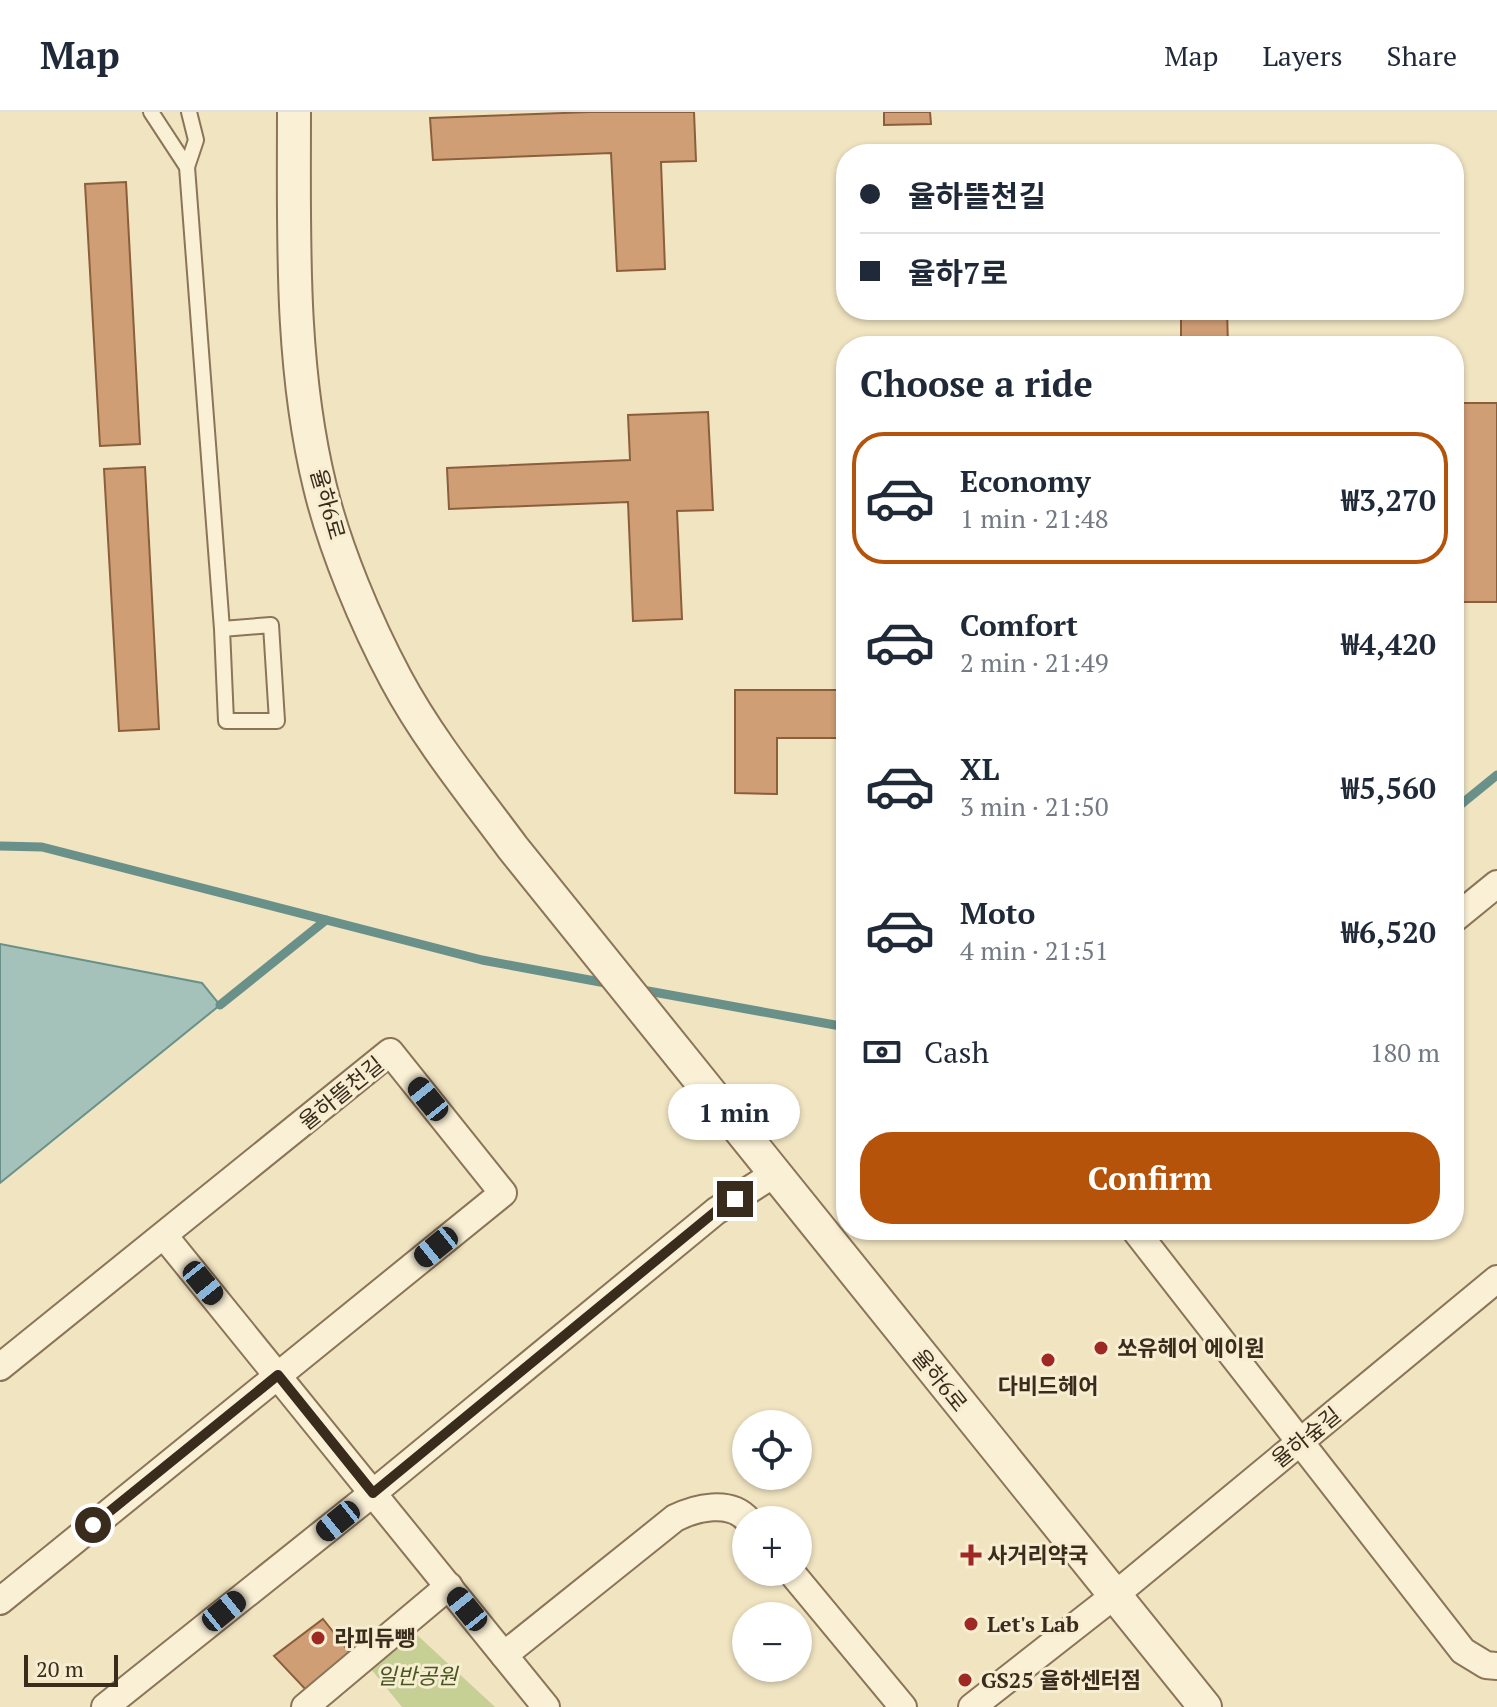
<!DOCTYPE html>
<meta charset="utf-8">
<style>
:root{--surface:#fff;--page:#f2f2f3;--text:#1f2937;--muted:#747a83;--line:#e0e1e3;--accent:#b45309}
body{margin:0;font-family:"PT Serif","Noto Sans KR",serif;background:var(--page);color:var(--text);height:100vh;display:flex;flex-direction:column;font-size:30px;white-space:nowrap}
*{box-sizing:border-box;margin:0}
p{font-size:26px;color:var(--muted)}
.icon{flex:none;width:44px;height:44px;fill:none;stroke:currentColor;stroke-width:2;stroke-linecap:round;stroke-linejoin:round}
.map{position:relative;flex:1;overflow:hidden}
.panel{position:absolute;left:836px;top:224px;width:628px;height:904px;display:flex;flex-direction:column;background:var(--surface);border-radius:32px;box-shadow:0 2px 6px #0004}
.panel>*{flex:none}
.guide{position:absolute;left:836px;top:32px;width:628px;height:176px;border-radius:32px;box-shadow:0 2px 6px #0004;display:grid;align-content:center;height:176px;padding:0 24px;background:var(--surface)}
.fabs{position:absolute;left:732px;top:1298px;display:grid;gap:16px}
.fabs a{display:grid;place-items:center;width:80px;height:80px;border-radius:50%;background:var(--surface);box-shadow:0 2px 6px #0004;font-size:40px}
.scale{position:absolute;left:24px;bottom:20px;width:94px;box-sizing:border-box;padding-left:8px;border:4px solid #3a2c1d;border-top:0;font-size:22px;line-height:28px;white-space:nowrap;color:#3a2c1d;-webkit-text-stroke:6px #f7edd1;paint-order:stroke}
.end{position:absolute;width:36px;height:36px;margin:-18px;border:10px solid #3a2c1d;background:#fff;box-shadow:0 0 0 4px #fff}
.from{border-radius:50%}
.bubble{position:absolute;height:56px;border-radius:28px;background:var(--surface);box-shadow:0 2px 6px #0004;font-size:26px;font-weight:700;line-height:56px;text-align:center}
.car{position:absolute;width:24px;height:48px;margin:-24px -12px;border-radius:10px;box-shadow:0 0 6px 2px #0007;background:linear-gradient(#222 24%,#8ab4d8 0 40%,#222 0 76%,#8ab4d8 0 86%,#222 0)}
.guide b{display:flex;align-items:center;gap:28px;height:76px;font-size:30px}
.guide b+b{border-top:2px solid var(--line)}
.guide i{width:20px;height:20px;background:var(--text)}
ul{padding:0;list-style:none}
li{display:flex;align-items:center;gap:24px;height:132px;margin:0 16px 12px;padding:0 8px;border:4px solid transparent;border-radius:32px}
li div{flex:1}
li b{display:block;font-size:30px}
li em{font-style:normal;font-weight:700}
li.on{border-color:var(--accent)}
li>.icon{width:72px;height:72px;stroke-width:1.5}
h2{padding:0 24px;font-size:36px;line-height:96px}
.pay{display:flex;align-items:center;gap:20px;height:88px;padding:0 24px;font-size:30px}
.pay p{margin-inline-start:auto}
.cta{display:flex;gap:16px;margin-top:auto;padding:16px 24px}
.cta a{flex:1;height:92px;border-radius:32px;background:var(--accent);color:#fff;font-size:32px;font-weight:700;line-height:92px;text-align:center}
header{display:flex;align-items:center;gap:48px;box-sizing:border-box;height:112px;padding:0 40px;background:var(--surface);border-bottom:2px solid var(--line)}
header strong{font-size:38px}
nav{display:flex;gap:44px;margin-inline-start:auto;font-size:28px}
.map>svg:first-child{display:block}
.green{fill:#c6cf94}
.water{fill:#a4c2ba;stroke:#6a9189;stroke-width:2}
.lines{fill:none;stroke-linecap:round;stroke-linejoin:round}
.stream{stroke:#6a9189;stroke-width:9}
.building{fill:#d09e75;stroke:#8b5e3c;stroke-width:2}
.service-casing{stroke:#8b7458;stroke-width:18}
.minor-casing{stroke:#8b7458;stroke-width:30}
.tertiary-casing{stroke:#8b7458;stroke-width:36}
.service{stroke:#faf0d5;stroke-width:14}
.minor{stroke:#faf0d5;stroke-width:26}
.tertiary{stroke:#faf0d5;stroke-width:32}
.route{stroke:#3a2c1d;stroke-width:10}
.poi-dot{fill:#9d2824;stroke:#f7edd1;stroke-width:3}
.labels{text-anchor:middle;stroke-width:6;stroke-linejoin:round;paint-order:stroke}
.street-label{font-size:22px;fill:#3a2c1d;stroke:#f7edd1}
.poi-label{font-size:22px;font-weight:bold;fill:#3a2c1d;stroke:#f7edd1;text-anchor:start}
.park-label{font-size:22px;font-style:italic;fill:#485722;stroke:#f7edd1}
</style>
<header>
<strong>Map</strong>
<nav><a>Map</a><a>Layers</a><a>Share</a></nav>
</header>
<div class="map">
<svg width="1497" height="1595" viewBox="0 0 1497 1595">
<rect width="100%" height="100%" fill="#f0e4c1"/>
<path class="green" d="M404,1511l91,84h-93l-40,-49z"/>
<path class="water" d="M0,832l202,39 18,22 -220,178z"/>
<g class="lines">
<g class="stream">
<path d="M1454,698l43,-35"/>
<path d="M0,734l42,1 440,113 129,24"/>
<path d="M637,877l209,38"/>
<path d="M220,893l106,-85"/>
</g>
</g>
<g class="building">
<path d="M590,0h104l2,49 -35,1 4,107 -48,2 -6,-118 -178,7 -3,-42z"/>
<path d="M884,0h46l1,12 -47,1z"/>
<path d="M126,70l14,262 -40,2 -15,-262z"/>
<path d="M1181,198h46l1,36h-47z"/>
<path d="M1454,291h43v199h-38l-2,-152h-3z"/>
<path d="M708,300l5,98 -36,1 5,108 -49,2 -5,-119 -179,7 -2,-41 183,-8 -2,-45z"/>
<path d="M145,355l14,262 -40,2 -15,-262z"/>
<path d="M735,578h111v48h-69v56l-42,-1z"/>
<path d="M323,1507l30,38 -46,34 -33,-35z"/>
</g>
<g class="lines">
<defs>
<g id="service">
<path d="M151,0l36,55 35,462 4,92h51l-6,-96 -49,4"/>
<path d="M187,55l9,-27 -7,-28"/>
</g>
<g id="minor">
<path d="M1454,807l43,-35"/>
<path d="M1135,1118l328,421 23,14 11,1"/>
<path d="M165,1125l381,470"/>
<path d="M0,1255l390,-315 113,141 -503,408"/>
<path d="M791,1460l112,135"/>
<path d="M504,1543l171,-137c20,-10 55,-19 73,2"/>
<path d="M105,1595l268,-214 343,-282 58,-37"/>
<path d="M305,1595l144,-121"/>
<path d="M972,1595l143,-112 382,-316"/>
</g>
<path id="tertiary" d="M294,0c0,124 -4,253 26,375 15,62 46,136 76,192 32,60 77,115 117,169l692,859"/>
</defs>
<use href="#service" class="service-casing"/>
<use href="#minor" class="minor-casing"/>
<use href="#tertiary" class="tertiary-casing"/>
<use href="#service" class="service"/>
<use href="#minor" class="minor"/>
<use href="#tertiary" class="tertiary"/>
</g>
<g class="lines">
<path class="route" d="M93,1413l185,-150 95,118 343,-282 19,-12"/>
</g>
<g class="poi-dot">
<circle cx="1101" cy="1236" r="8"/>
<circle cx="1048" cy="1248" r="8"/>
<path d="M967 1431h8v8h8v8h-8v8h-8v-8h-8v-8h8z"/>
<circle cx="971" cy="1512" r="8"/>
<circle cx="318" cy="1526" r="8"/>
<circle cx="965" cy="1568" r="8"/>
</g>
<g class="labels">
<g class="street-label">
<text transform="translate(328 392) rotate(74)" y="8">율하6로</text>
<text transform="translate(341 981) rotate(-39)" y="8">율하뜰천길</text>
<text transform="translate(940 1268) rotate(51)" y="8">율하6로</text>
<text transform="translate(1306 1325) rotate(-39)" y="8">율하숲길</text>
</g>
<g class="poi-label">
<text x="1117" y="1244">쏘유헤어 에이원</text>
<text x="1048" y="1282" text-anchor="middle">다비드헤어</text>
<text x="987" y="1451">사거리약국</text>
<text x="987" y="1520">Let's Lab</text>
<text x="334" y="1534">라피듀뺑</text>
<text x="981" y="1576">GS25 율하센터점</text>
</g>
<g class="park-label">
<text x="417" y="1572">일반공원</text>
</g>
</g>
</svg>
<div class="fabs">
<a><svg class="icon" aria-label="locate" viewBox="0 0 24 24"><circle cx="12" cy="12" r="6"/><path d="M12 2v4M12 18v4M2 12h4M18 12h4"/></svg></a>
<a>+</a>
<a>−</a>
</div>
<div class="scale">20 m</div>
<i class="end from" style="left:93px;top:1413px"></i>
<i class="end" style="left:735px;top:1087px"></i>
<div class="bubble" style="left:668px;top:972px;width:132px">1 min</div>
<i class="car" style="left:428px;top:987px;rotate:321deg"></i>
<i class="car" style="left:436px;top:1135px;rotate:231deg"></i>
<i class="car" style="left:203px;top:1171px;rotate:141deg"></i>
<i class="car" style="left:338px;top:1409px;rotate:231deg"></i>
<i class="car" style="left:467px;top:1497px;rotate:321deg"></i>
<i class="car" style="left:224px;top:1499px;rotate:51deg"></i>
<div class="guide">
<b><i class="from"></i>율하뜰천길</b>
<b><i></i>율하7로</b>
</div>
<section class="panel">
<h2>Choose a ride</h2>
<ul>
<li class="on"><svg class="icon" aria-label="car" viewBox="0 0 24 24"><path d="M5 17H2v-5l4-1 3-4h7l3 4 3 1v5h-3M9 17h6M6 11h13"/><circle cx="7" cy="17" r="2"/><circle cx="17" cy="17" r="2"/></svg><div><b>Economy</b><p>1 min · 21:48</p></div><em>₩3,270</em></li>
<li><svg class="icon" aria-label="car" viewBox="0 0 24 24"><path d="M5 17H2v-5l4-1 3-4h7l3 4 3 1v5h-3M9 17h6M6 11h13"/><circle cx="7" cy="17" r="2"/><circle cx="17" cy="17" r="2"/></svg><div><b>Comfort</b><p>2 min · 21:49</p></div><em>₩4,420</em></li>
<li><svg class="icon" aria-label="car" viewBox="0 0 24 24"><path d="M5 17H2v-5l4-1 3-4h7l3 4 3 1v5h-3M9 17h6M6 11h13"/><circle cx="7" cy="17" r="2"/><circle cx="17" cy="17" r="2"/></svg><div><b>XL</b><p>3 min · 21:50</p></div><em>₩5,560</em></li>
<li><svg class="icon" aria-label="car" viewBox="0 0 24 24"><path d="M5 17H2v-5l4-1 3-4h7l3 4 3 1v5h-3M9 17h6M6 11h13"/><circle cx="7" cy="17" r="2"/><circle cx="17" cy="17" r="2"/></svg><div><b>Moto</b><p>4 min · 21:51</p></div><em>₩6,520</em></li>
</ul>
<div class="pay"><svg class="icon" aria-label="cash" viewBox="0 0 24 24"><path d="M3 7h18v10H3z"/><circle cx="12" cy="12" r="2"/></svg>Cash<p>180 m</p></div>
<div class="cta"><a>Confirm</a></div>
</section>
</div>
